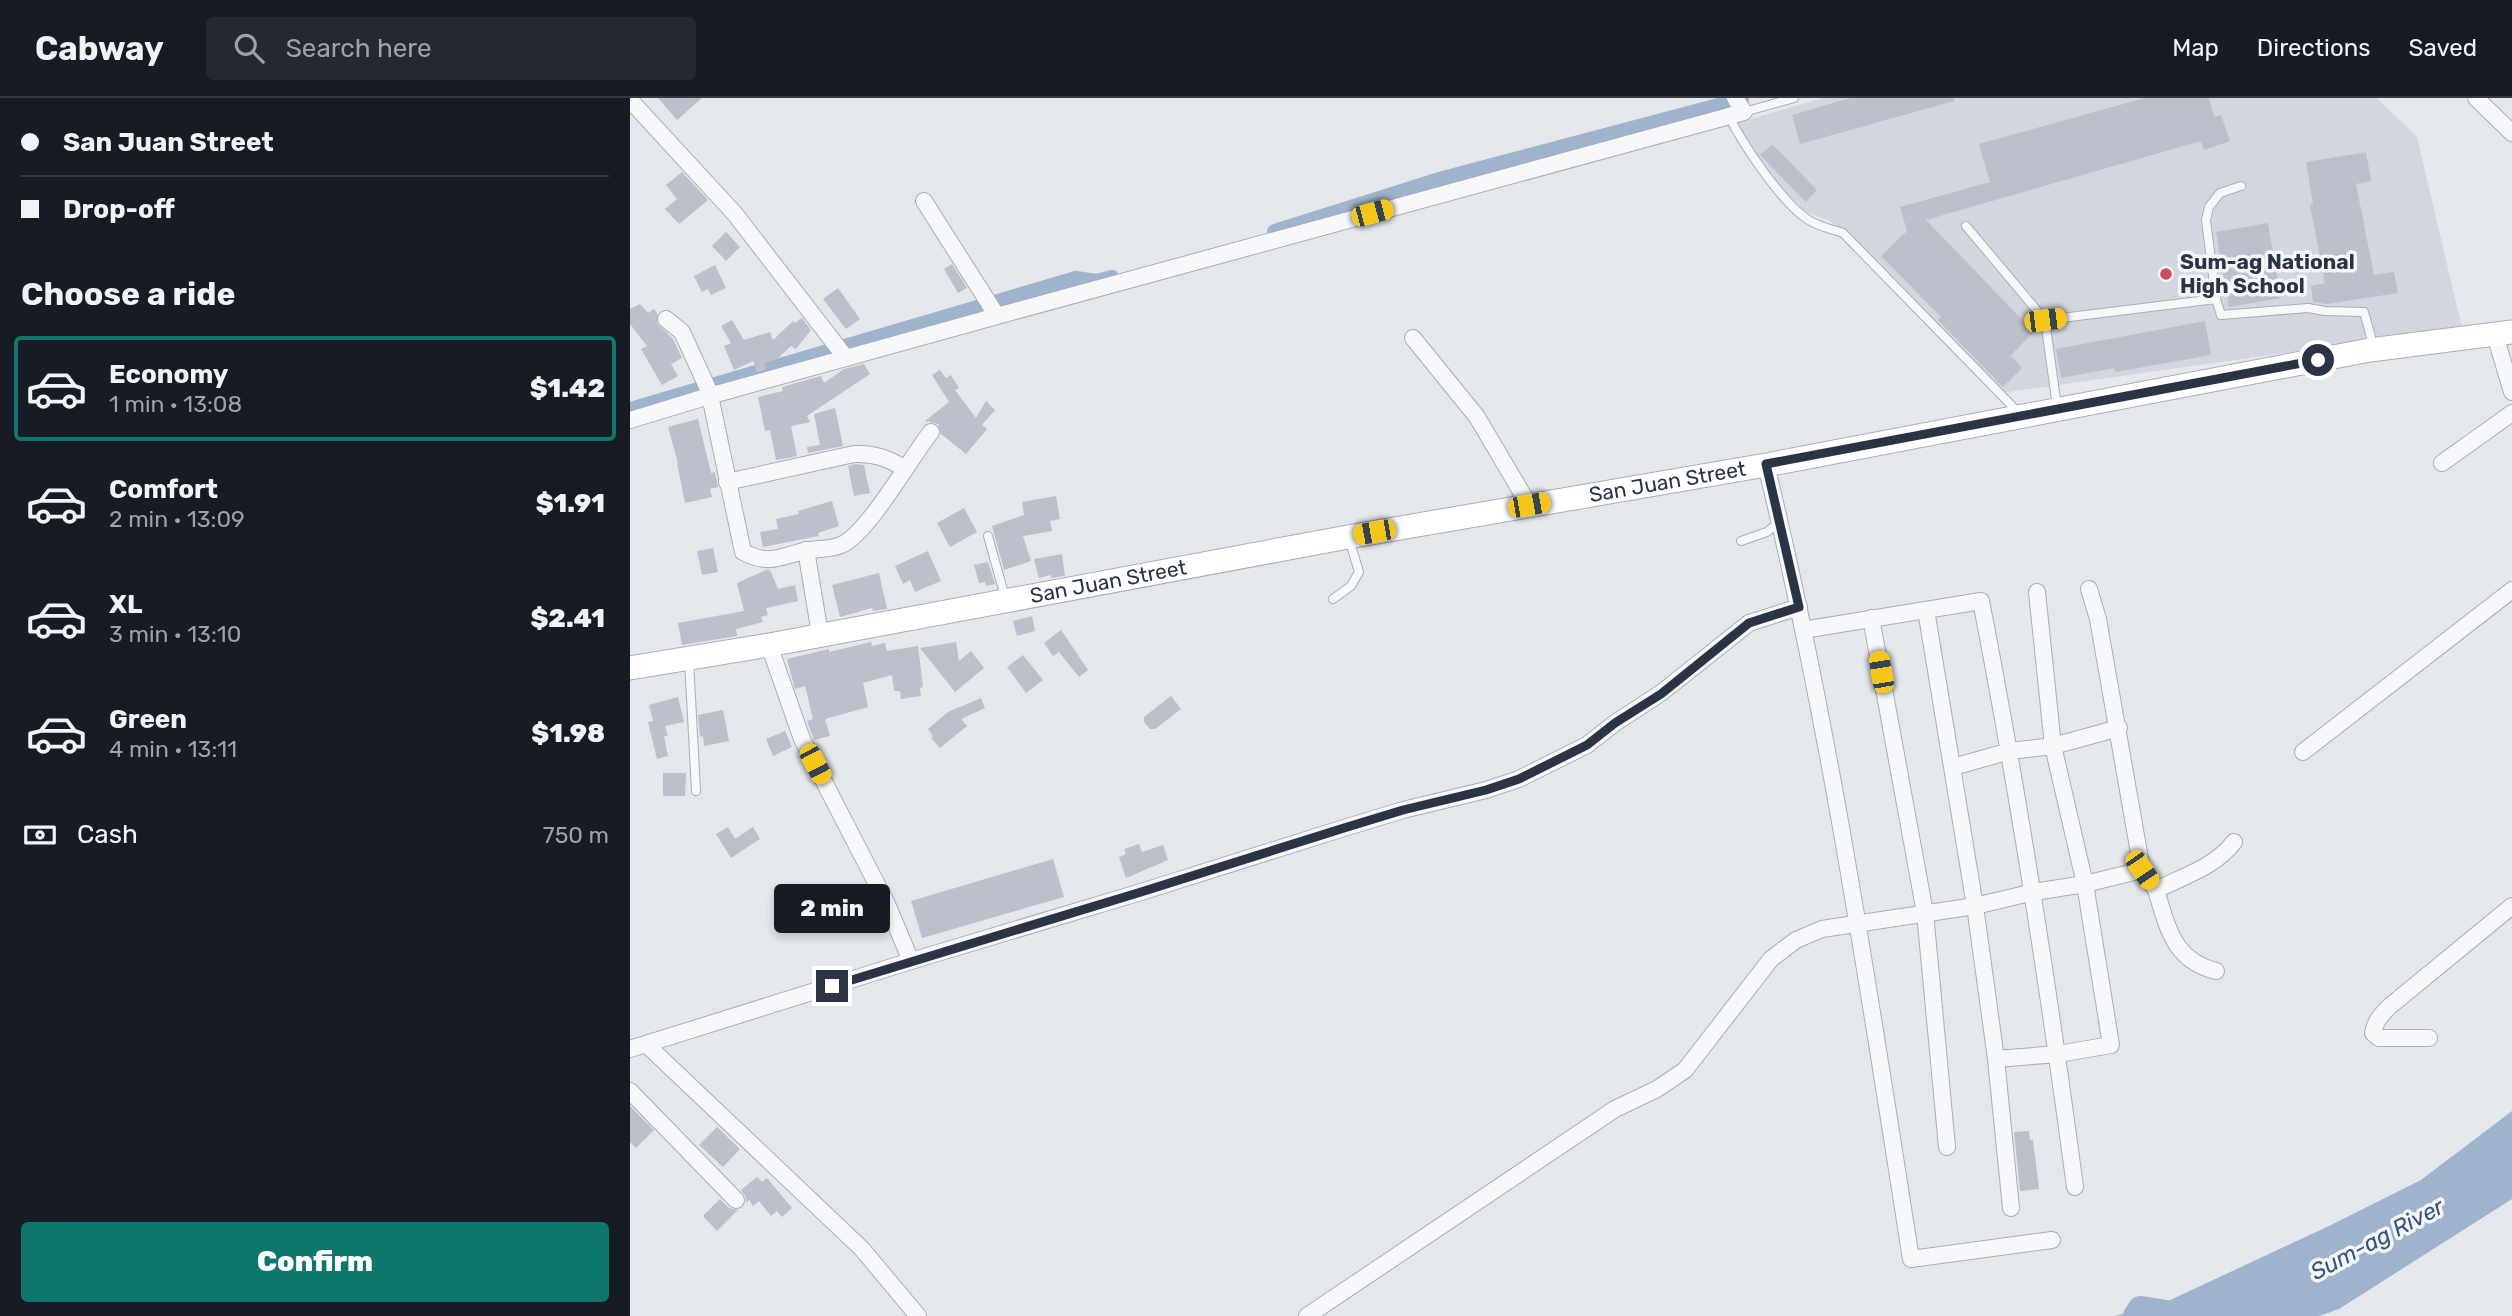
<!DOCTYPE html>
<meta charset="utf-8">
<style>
:root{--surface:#171b24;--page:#242831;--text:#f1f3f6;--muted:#9ea1a6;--line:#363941;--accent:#0f766e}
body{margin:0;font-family:Rubik,sans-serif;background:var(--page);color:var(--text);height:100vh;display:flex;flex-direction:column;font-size:26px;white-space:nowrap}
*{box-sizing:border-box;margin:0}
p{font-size:23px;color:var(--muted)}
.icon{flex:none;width:38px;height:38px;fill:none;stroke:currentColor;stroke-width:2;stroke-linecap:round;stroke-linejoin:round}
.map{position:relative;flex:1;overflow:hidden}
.sheet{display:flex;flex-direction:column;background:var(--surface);width:630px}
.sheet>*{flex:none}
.guide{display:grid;align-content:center;height:154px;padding:0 21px;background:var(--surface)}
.end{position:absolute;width:32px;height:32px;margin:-16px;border:9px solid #2b3445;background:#fff;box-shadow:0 0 0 4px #fff}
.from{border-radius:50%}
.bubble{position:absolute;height:49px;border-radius:7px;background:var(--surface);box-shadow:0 4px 10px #0003;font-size:23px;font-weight:800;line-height:49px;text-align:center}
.car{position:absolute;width:21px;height:42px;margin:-21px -10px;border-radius:9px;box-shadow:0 0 5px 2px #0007;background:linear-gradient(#f5c518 24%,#345 0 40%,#f5c518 0 76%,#345 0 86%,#f5c518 0)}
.guide b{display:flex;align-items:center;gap:24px;height:66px;font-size:26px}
.guide b+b{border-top:2px solid var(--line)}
.guide i{width:18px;height:18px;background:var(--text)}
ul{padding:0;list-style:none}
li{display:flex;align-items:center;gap:21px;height:105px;margin:0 14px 10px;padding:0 7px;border:4px solid transparent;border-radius:7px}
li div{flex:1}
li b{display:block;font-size:26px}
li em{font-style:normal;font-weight:800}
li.current{border-color:var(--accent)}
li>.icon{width:63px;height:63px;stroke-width:1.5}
h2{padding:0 21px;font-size:32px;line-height:84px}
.pay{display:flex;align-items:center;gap:18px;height:77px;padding:0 21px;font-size:26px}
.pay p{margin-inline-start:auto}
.button{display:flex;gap:14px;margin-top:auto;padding:14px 21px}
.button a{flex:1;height:80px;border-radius:7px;background:var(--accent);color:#fff;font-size:28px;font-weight:800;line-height:80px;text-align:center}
header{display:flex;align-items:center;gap:42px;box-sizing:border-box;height:98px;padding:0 35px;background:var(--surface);border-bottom:2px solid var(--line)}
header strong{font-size:33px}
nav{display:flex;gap:38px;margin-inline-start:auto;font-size:24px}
.search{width:490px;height:63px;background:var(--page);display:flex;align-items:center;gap:18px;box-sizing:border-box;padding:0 24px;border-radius:7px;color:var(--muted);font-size:26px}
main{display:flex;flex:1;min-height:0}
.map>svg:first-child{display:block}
.built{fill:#d2d6de}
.water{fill:#9fb4cc}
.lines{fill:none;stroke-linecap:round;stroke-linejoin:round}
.canal{stroke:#9fb4cc;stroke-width:16}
.river{stroke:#9fb4cc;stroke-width:28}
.building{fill:#bbc0ca}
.service-casing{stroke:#a9aeb7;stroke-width:10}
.minor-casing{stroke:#a9aeb7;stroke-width:18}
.secondary-casing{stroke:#a9aeb7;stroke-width:25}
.service{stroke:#f7f8fa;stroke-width:8}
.minor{stroke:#f7f8fa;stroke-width:16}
.secondary{stroke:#fff;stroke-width:23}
.route{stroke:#2b3445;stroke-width:9}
.poi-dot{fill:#d1495b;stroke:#f4f6f9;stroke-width:2.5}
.labels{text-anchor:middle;stroke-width:7;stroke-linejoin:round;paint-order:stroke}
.poi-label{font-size:21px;font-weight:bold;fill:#2b3445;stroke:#f4f6f9;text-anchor:start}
.street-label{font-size:21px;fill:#2b3445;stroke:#f4f6f9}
.water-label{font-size:23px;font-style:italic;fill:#34527a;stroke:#f4f6f9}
</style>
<header>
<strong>Cabway</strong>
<div class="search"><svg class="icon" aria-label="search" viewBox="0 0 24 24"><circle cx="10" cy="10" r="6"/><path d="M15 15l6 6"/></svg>Search here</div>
<nav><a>Map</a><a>Directions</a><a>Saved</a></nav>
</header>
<main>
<section class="sheet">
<div class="guide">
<b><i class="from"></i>San Juan Street</b>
<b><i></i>Drop-off</b>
</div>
<h2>Choose a ride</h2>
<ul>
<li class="current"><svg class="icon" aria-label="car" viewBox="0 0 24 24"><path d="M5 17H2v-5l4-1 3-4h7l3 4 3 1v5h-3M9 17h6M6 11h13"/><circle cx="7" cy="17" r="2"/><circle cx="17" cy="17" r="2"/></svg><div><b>Economy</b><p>1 min · 13:08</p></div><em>$1.42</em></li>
<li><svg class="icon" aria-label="car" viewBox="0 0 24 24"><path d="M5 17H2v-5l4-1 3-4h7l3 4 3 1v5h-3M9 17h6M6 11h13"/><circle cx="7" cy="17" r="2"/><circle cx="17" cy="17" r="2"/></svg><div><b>Comfort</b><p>2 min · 13:09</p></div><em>$1.91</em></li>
<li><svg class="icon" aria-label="car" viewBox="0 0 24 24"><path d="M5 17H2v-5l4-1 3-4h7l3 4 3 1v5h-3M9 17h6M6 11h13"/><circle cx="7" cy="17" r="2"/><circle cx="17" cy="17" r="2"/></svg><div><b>XL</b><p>3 min · 13:10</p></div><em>$2.41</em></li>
<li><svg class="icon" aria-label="car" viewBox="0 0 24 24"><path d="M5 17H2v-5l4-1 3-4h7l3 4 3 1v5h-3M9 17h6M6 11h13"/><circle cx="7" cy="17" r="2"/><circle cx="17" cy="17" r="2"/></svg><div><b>Green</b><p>4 min · 13:11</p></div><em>$1.98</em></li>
</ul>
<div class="pay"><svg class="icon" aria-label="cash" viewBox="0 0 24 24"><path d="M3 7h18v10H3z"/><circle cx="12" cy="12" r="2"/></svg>Cash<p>750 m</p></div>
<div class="button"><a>Confirm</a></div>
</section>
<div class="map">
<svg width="1882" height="1218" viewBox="0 0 1882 1218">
<rect width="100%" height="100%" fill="#e4e7ec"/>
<path class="built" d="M1193,0h554l40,39 45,191 -461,65 -172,-173 -27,-9 -75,-85z"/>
<path class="water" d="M1882,1013v88l-173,110 -20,7h-205l39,-8 176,-82 92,-46z"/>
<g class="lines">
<g class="canal">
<path d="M645,134l168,-53 298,-79"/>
<path d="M0,312l446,-131 20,3 16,-4"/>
</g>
<path class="river" d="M1507,1218l4,-6 38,6"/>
</g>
<g class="building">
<path d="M28,0h44l-25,22z"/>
<path d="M1220,0h104v3l-154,43 -8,-29z"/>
<path d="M1515,0h64l5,19 7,-2 9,26 -26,9 -3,-9 -275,79 108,112 -26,26 4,-1 10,11 -19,19 -65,-67 3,-3 -60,-61 26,-25 -7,-24 90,-25 -11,-38z"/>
<path d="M1142,46l45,46 -11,12 -46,-47z"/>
<path d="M1736,54l5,29 -15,3 18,91 20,-3 4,21 -71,11 -14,-2 -2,-16 14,-3 -15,-78 3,-1 -7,-42z"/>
<path d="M52,74l26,28 -29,24 -14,-15 12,-10 -11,-14z"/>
<path d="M1638,125l13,75 -52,9 -13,-75z"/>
<path d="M96,134l14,15 -14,14 -14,-15z"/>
<path d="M322,166l15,24 -9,5 -14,-24z"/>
<path d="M85,167l11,23 -15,7 -3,-6 -6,3 -8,-16z"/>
<path d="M208,190l22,31 -14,10 -23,-30z"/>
<path d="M10,206l8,9 6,-4 3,4v10l16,16 9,19 -11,6 7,12 -16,9 -21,-36 6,-3 -17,-22v-15z"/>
<path d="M172,220l9,12 -15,19 -5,-3 -14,13 -12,4v7l-8,2 -4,-11 -19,9 -10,-24 7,-3 -10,-17 11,-6 12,20 26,-8 3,8 20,-19 2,2z"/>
<path d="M1575,223l6,34 -96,17v-4l-54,10 -5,-29z"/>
<path d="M234,266l6,10 -63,42 3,6 -19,4 6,30 -21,4 -6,-30 -5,1 -7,-34 25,-6 -1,-4 39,-11 3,7 20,-14z"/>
<path d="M310,272l6,8 5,-3 8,13 -4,2 21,28 10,-17 9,9 -13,15 5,4 -21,25 -25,-20 -3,-10 -13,-3 24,-19 -17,-27z"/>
<path d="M205,310l8,38 -35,7 -1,-6 13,-2 -6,-31z"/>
<path d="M68,321l13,54 4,-1 3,15 -8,2 2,8 -27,6 -8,-40h1l-10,-36z"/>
<path d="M225,366l9,1 6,28 -16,3 -6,-30z"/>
<path d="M426,398l4,23 -10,2 2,10 -29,5 8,25 -27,9 -12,-44 32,-11 -2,-13z"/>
<path d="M202,403l7,25 -21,7 1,3 -56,11 -3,-15 18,-3 -2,-10 23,-5 -1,-3z"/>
<path d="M334,410l13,24 -27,15 -13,-24z"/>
<path d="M83,450l5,24 -16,3 -5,-24z"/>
<path d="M298,453l13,30 -26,11 -5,-12 -7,4 -8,-18z"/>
<path d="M432,456l3,22 -14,2v-3l-12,3 -5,-19z"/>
<path d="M358,464l7,22 -9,2 -1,-4 -6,1 -5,-18z"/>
<path d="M136,472h4l8,19 17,-4 3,16 -32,7 2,7 -7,2 2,5 -27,7 1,7 -55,9 -4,-22 66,-12 -7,-28z"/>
<path d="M249,475l8,36 -14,2 -1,-3 -32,9 -8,-32z"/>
<path d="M402,518l3,15 -18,5 -4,-15z"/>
<path d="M431,532l27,40 -9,7 -20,-25 -6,4 -9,-13z"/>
<path d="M241,544l1,4 13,-3 2,8 31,-5 5,41 -3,1 1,8 -20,3 -1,-8h-6l-2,-16 -29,8 5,24 -43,12 5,17 -16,4 -7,-19 6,-2 -8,-33 -10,3 -8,-30 42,-10v3z"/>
<path d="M326,544l3,19 12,-10 13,17 -29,24 -35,-44z"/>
<path d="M393,557l20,25 -17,13 -19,-26z"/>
<path d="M541,598l10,13 -26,20h-5l-6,-7v-5z"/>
<path d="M48,599l6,25 -19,4 3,10h-4l4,20 -11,3 -9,-37 5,-1 -4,-16z"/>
<path d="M351,600l4,10 -24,11 6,7 -27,22 -9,-10 2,-2 -5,-7 20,-17z"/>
<path d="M93,612l6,31 -25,5 -1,-10 -3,1 -2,-22z"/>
<path d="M155,633l7,16 -19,9 -7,-17z"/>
<path d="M33,675h23l-1,23h-22z"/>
<path d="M98,729l7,12 18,-12 7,12 -29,19 -15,-24z"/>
<path d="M509,746l3,8 21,-7 5,15 -42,18 -7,-21 7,-3 -2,-5z"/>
<path d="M423,761l11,38 -142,41 -11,-37z"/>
<path d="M0,1008l24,24 -18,18 -6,-6z"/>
<path d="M87,1029l23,22 -17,18 -24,-22z"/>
<path d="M1399,1033l1,9h3l6,49 -19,2 -6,-59z"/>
<path d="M127,1079l5,5 5,-4 25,30 -10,9 -5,-6 -6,5 -12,-15 -6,5 -4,-6 -3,3v-6l-5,-7z"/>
<path d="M90,1101l9,9 9,2 -21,21 -14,-15z"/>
</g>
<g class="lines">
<defs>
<g id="service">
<path d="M1114,14l50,-14"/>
<path d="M1099,18c14,29 52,85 78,103 10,7 24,10 36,14l176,180"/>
<path d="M1611,88l-21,7 -11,14 -3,13 10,79 5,16 87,-7 17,3 39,1 7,25 -1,10"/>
<path d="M1336,128l79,94 12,87"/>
<path d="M1415,222l171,-21"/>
<path d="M358,438l17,61"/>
<path d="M1111,443l26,-9 13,-11"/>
<path d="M703,501l18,-13 8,-14 -10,-33"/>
<path d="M59,562l7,131"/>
</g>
<g id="minor">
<path d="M1846,0l36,35"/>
<path d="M0,2l105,114 111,144"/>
<path d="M294,103l73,115"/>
<path d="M36,221l16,13 27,59 34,161c26,13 34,6 61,-1 12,-3 26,-1 37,-6 26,-10 70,-88 90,-113"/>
<path d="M1865,237l17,57"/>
<path d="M783,240l64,79 52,88"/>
<path d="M0,322l79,-24 288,-80 747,-204 -9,-14"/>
<path d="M1812,365l70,-50"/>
<path d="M1136,367c64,261 103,528 145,794l141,-19"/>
<path d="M97,384l127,-28c20,-1 33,4 50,14"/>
<path d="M176,452l14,84"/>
<path d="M1296,512l49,296 21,153 15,149"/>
<path d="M1241,520l54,295 22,234"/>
<path d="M1173,532l178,-29c38,195 68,390 94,586"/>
<path d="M139,547l33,94 85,165 24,57 230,-69 203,-64 59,-18 83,-20 33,-11 68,-34 28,-22 46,-30 88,-70 50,-16"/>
<path d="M1673,654l209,-162"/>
<path d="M1323,669l57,-16 43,-5 66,-18"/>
<path d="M1512,772l14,20c28,-14 59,-23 78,-48"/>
<path d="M1526,792c12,38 17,70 60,81"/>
<path d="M1799,940h-50l-6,-5c2,-12 8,-18 17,-27l122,-100"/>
<path d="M17,947l215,204 56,67"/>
<path d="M0,951l281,-88"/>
<path d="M1366,961l62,-5 53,-9 -26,-161 -32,-138 -16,-154"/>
<path d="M0,993l106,109"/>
<path d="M677,1218l308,-207 42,-20 28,-19 86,-111 25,-19 26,-11 153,-23 59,-14 51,-8 57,-14 -44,-251 -9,-30"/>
</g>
<g id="secondary">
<path id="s1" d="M0,570l139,-23 579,-108 418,-72 604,-115 142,-18"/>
</g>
</defs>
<use href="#service" class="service-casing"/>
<use href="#minor" class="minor-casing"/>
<use href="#secondary" class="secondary-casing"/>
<use href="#service" class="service"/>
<use href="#minor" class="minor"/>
<use href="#secondary" class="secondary"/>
</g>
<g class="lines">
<path class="route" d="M202,888l309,-94 203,-64 59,-18 83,-20 33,-11 68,-34 28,-22 46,-29 88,-71 50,-16 -33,-143 552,-104"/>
</g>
<circle class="poi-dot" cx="1536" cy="176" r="7"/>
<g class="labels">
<g class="poi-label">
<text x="1550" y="171">Sum-ag National<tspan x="1550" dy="24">High School</tspan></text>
</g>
<g class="street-label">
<text dy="7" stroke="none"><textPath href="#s1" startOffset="1054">San Juan Street</textPath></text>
<text dy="7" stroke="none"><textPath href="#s1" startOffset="486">San Juan Street</textPath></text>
</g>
<g class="water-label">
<text transform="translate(1747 1141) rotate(-28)" y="8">Sum-ag River</text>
</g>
</g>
</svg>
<i class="end from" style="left:1688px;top:262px"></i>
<i class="end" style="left:202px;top:888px"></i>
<div class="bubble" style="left:144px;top:786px;width:116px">2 min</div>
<i class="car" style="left:742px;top:115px;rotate:75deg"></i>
<i class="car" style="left:1415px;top:222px;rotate:83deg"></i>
<i class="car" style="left:899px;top:407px;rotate:80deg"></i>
<i class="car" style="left:744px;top:434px;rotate:260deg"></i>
<i class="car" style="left:1251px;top:574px;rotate:350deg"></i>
<i class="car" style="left:185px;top:666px;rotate:152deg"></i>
<i class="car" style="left:1512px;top:772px;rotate:146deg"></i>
</div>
</main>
